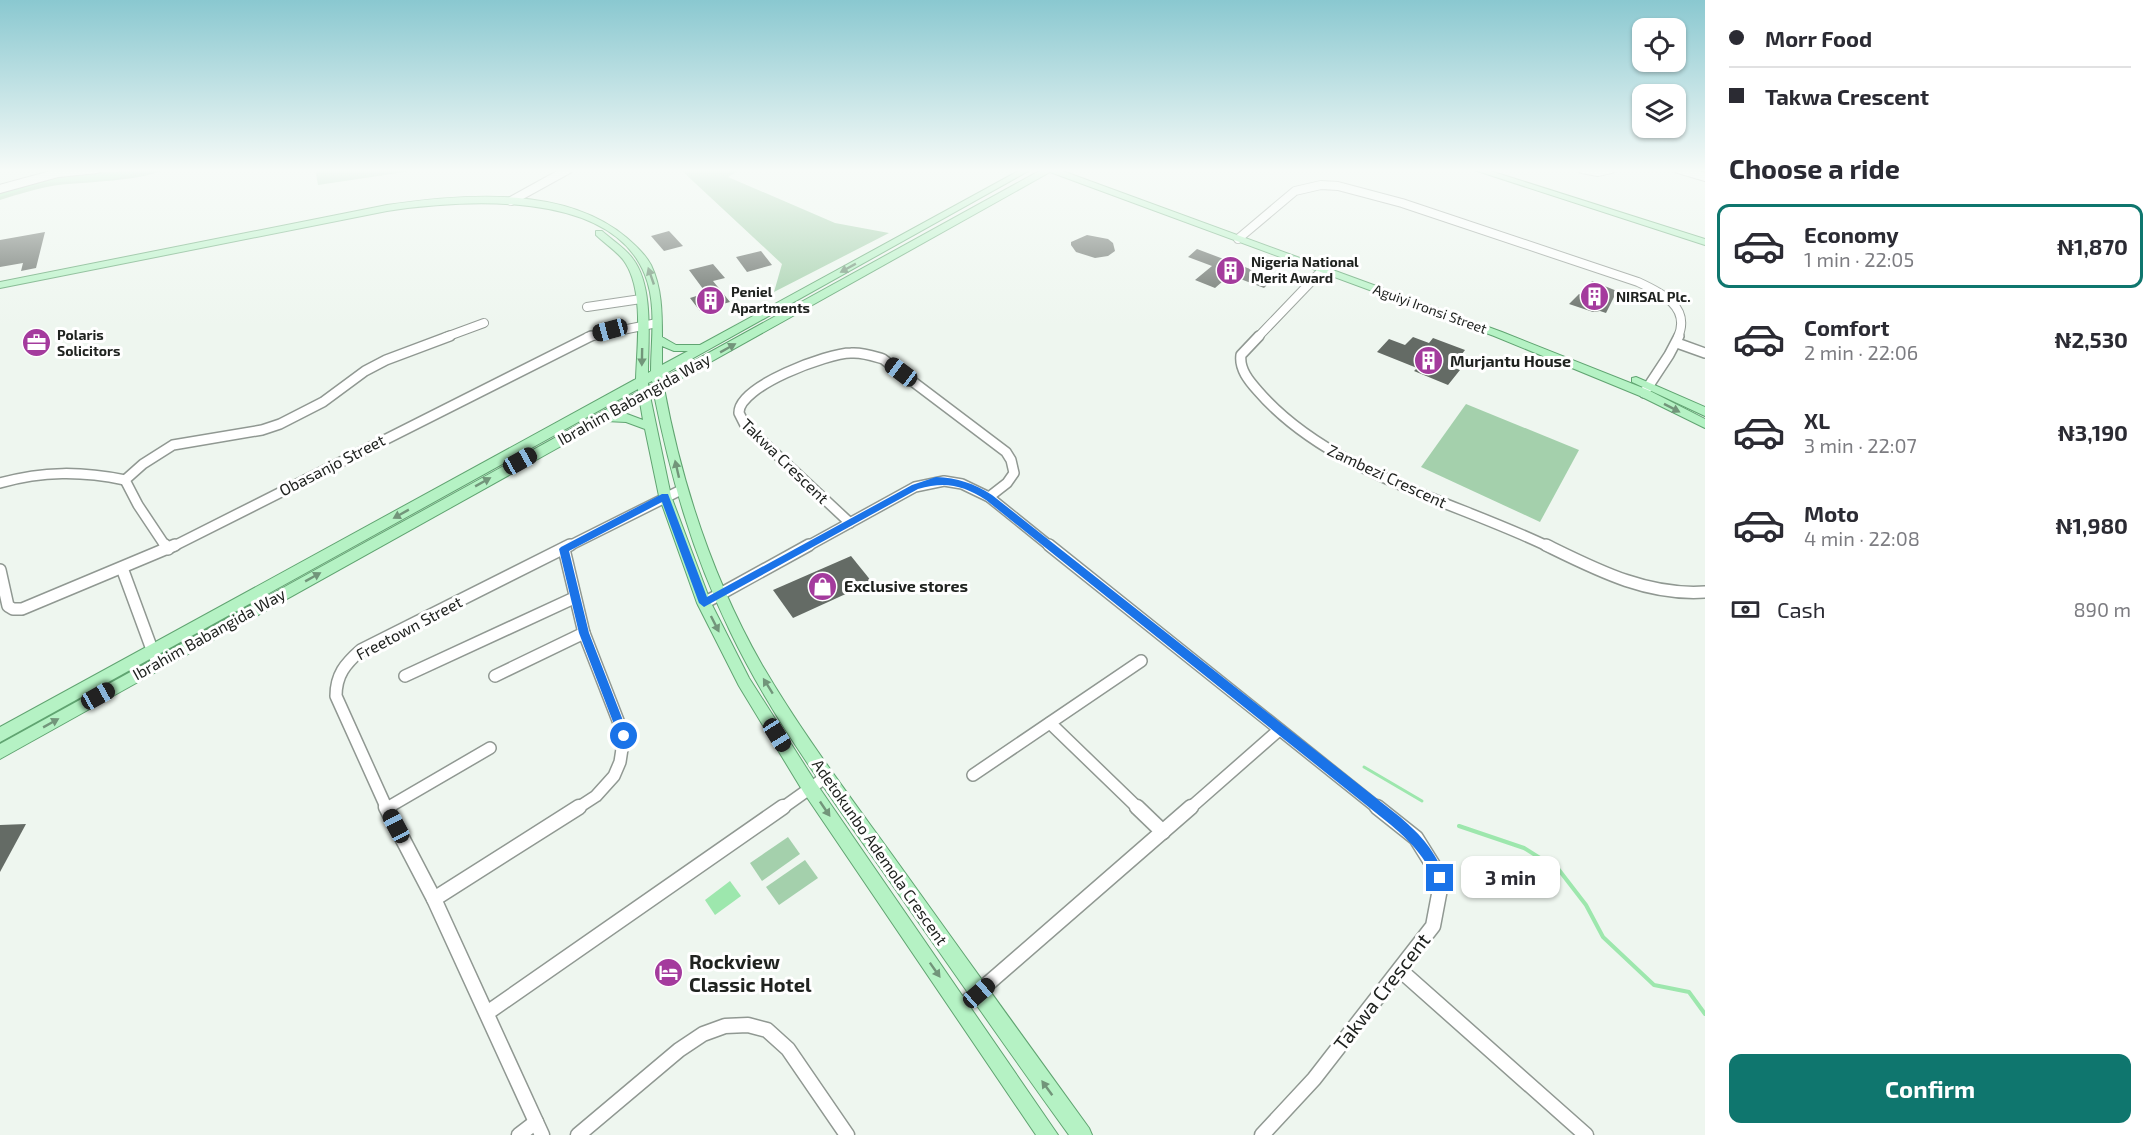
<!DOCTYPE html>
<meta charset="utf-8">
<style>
:root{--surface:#fff;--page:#f2f2f3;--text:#2b2b33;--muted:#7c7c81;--line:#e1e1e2;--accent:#0f766e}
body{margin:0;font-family:"Exo 2",sans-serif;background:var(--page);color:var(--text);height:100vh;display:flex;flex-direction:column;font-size:22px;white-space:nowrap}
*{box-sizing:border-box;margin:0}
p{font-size:20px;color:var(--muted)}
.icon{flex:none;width:33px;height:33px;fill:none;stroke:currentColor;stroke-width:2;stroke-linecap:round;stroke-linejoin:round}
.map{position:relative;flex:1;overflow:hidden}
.drawer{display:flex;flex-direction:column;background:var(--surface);width:450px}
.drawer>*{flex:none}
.top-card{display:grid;align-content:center;height:132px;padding:0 24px;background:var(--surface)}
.controls{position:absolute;left:1632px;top:18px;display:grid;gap:12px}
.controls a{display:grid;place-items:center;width:54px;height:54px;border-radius:12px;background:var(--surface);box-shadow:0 2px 4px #0004;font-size:30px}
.end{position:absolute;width:27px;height:27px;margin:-14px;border:8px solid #1a73e8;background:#fff;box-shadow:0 0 0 3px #fff}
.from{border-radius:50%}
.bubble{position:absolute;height:42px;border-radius:12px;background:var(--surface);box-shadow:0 2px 4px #0004;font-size:20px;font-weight:700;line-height:42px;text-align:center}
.car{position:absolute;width:18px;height:36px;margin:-18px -9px;border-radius:8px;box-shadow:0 0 4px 2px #0007;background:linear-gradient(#222 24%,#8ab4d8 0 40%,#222 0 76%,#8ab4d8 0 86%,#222 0)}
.top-card b{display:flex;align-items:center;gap:21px;height:57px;font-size:22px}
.top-card b+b{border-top:2px solid var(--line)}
.top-card i{width:15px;height:15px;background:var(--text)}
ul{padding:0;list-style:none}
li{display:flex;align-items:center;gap:18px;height:84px;margin:0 12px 9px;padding:0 12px;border:3px solid transparent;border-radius:12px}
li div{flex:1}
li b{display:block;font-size:22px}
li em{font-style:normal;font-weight:700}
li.on{border-color:var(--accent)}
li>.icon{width:54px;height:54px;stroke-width:1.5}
h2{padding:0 24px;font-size:27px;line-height:72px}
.pay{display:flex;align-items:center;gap:15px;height:66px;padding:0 24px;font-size:22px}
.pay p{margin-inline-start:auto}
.cta{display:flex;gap:12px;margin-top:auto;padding:12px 24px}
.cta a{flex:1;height:69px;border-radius:12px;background:var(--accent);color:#fff;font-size:24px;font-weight:700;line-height:69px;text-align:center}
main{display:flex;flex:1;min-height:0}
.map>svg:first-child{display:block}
.green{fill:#a4d0ac}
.water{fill:#9de7ad}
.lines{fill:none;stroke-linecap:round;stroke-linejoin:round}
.stream-far1{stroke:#9de7ad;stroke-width:3}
.stream{stroke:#9de7ad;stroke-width:4}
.river{fill:#9de7ad;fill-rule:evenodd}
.building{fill:#646b65}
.minor-far3-casing{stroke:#909892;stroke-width:10}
.minor-far2-casing{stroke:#909892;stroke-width:12}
.minor-far1-casing{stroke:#909892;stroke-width:14}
.minor-casing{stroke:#909892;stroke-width:17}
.major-casing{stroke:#60a471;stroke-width:2}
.minor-far3{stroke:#fff;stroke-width:8}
.minor-far2{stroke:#fff;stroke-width:9}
.minor-far1{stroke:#fff;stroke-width:11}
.minor{stroke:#fff;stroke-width:14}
.major{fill:#b5f2c4;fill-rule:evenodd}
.oneway{fill:#72957a}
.route{fill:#1a73e8}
.labels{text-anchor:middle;stroke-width:6;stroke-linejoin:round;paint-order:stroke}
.far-poi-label{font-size:14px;font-weight:bold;fill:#202320;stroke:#fff;text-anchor:start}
.far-street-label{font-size:14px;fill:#202320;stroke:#fff}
.poi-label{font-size:16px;font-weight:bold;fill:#202320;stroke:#fff;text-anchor:start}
.street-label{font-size:16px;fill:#202320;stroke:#fff}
.near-poi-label{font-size:20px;font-weight:bold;fill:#202320;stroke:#fff;text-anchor:start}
.near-street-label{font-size:20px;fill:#202320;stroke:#fff}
</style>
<main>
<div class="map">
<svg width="1705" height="1135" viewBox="0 0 1705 1135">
<rect width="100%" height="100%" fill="#eef6ef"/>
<g class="green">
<path d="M135,169h33c-35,13 -73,12 -110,16 -20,3 -39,9 -58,15v-9c27,-9 54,-15 83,-19 17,-2 35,2 52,-3z"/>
<path d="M315,169h110l-107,16z"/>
<path d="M680,169h61l-13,8 107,46 54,10 -115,59 8,-28z"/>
<path d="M1466,404l113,46 -39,72 -119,-55z"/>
<path d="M788,837l12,17 -38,27 -12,-18z"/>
<path d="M805,860l13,18 -39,27 -13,-18z"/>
</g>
<path class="water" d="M730,881l11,15 -26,19 -10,-15z"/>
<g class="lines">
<path class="stream-far1" d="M1364,767l58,34"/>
<path class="stream" d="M1459,826l65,22 35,22 27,35 17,32 51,48 35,7 16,22"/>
<path class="river" d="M128,169h21l-35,10 -70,4 -44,14v-8l43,-12 71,-4z"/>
</g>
<g class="building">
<path d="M669,231l14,15 -19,5 -13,-15z"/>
<path d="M45,232l-9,36 -15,3 2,-8 -23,4v-27z"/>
<path d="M1087,235l21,4 5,4 2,8 -7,5 -13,2 -19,-6 -5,-7v-3z"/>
<path d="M1197,249l77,29 -10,10 -34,-13 -15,13 -20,-8 17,-14 -24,-9z"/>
<path d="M761,251l11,14 -25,7 -11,-15z"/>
<path d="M713,264l12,14 -12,3 17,21 -11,3 2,3 -21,3 -10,-13 16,-5 -17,-23z"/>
<path d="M1592,281l25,10 -11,22 -6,-2 -7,1 -24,-8 10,-10 4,1z"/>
<path d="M1413,337l16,6 4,-5 32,12 -13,17 8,3 -12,15 -34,-14 3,-3 -40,-16 12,-13 16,6z"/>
<path d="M851,556l21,26 -79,36 -20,-28z"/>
<path d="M26,824l-26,48v-47z"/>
</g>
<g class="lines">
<defs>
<g id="minor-far3">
<path d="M1582,169l16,3 13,-3"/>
<path d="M1678,169l27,8"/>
<path d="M0,189l58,-16 39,-4"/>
<path d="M511,201l58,-32"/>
<path d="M1238,239l57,-48 26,-6 17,1 64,17 236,79c24,11 53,25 40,55"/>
<path d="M587,307l54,-8"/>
<path d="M446,337l38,-14"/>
<path d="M588,337l69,-14"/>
<path d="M1258,337l70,-73"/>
</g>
<g id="minor-far2">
<path d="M1259,336l-18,19c-2,14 8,26 17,36 71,82 196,110 291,156"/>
<path d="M1677,343l28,10"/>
<path d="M1644,393l25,-38 10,-19"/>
<path d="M0,483c43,-12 81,-12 125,-3"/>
<path d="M850,523l-105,-98 -6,-12c-1,-27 89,-60 112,-60 12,-1 22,3 32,6l123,93 5,8 3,13 -7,10 -18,14"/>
<path d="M166,547l-28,-42 -13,-25 18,-16 30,-19 89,-15 18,-6 43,-22 42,-31 21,-11 64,-24"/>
<path d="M172,547l419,-211"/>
<path d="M567,547l114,-57"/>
<path d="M806,547l109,-60 29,-6 18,3 27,13 62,50"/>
</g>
<g id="minor-far1">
<path d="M165,545l3,4"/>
<path d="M1049,545l330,264"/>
<path d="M1546,545c51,25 101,51 159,47"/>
<path d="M564,549l20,84 40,103 -4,26 -6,14 -18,20 -20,13"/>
<path d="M122,568l35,95"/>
<path d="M0,570l8,36 5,3h9l153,-64"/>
<path d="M704,603l105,-58"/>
<path d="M405,676l169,-78"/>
<path d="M495,676l89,-43"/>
<path d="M1050,723l89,86"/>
<path d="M973,775l168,-114"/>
<path d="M387,808l103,-60"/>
<path d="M387,809l-51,-113c0,-21 9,-32 25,-46l209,-105"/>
<path d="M781,809l45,-32"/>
<path d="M1189,809l90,-79"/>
</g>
<g id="minor">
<path d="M386,807l48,92 108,236"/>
<path d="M1137,807l26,25"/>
<path d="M434,899l145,-92"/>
<path d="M1400,970l186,165"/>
<path d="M961,1007l230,-200"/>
<path d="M487,1013l296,-206"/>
<path d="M519,1135l17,-13"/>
<path d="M578,1135l101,-85 24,-16 22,-8 23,-1 19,5 21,19 59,86"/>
<path d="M1262,1135l52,-56 119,-153 7,-37 -4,-19 -20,-32 -39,-31"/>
</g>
<g id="major">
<path d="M1022,169h10l-369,206v3l380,-209h14l445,163 146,58 57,29v9l-65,-32 -146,-60 -444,-164 -386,216c18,97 49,191 98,277 42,72 93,138 141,205 62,86 123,172 186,258l3,7h-23c-60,-83 -119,-168 -178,-252 -57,-82 -118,-162 -161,-252 -38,-79 -59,-153 -76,-237l-4,2 21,100 40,107 38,75 67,105 242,352h-22l-232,-342 -65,-107 -42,-83 -38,-107 -14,-67 -19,-7 -20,-1 -606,338v-15l638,-352v-3l-638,353v-15l636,-348c1,-33 8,-86 -10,-115 -6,-11 -21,-20 -30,-29v-4h6c10,9 24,18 31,28 21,28 15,81 15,114l3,-2c0,-31 6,-66 -6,-96 -34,-87 -184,-75 -258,-64l-387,77v-6l387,-77c75,-11 178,-20 240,33 9,8 18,16 24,27 11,23 11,48 11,72l14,8h24zM662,346l12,5h14l-26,14zM652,381l1,3 -5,2v-3zM640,402l3,18 -16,-6h-9z"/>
<path d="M1471,169h13l221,70v6z"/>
<path d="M1636,377l69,30v9l-73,-34v-4z"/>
</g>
</defs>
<use href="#minor-far3" class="minor-far3-casing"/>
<use href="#minor-far2" class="minor-far2-casing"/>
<use href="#minor-far1" class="minor-far1-casing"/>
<use href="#minor" class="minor-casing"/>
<use href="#major" class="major-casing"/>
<use href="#minor-far3" class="minor-far3"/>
<use href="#minor-far2" class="minor-far2"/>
<use href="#minor-far1" class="minor-far1"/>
<use href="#minor" class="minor"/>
<use href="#major" class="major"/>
</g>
<defs><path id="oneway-solid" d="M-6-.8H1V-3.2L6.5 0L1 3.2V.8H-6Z" transform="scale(1.5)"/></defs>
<g class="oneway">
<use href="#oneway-solid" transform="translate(848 268) rotate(151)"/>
<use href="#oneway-solid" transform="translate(651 276) rotate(-109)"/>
<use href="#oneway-solid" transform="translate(728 348) rotate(-29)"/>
<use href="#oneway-solid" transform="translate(642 357) rotate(91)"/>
<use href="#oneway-solid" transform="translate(1672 408) rotate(27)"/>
<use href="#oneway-solid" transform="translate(677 469) rotate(-103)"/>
<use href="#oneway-solid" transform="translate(483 482) rotate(-29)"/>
<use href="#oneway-solid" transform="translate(401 514) rotate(151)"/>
<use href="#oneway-solid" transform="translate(313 577) rotate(-29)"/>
<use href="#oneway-solid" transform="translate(715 624) rotate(63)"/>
<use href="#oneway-solid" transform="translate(768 686) rotate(-122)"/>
<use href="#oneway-solid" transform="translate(51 723) rotate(-29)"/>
<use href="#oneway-solid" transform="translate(825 809) rotate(56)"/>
<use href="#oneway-solid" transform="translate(935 970) rotate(55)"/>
<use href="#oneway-solid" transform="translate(1047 1088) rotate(-126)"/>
</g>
<linearGradient id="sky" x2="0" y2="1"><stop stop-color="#8ac8d0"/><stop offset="0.52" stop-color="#f7fbf8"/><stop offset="1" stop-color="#f7fbf8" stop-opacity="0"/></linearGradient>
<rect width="1705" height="328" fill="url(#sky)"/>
<path class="route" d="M936,477c22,1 37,6 56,18l408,322c23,20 34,33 46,61l-2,4h-8c-12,-26 -23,-38 -45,-57l-405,-325c-23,-15 -41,-19 -68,-11l-214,118 -5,-4 -37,-101 -93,49 20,82 40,103 -5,5 -4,-1 -41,-107 -20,-84 2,-2 101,-53h6l39,103 205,-112z"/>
<defs>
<symbol id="building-disc" viewBox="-11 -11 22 22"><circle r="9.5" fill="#a43b9d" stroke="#fff"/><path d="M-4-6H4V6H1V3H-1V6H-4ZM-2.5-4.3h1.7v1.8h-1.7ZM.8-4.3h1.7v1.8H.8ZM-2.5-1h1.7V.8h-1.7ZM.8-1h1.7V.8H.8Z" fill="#fff"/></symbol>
<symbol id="office-disc" viewBox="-11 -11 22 22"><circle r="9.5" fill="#a43b9d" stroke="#fff"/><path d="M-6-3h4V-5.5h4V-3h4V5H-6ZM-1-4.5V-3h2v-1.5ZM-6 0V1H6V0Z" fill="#fff"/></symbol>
<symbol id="shop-disc" viewBox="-11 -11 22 22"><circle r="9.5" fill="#a43b9d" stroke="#fff"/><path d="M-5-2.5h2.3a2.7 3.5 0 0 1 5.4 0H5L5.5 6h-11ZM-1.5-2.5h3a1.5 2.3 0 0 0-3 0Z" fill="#fff"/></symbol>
<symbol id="hotel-disc" viewBox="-11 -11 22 22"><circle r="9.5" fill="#a43b9d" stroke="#fff"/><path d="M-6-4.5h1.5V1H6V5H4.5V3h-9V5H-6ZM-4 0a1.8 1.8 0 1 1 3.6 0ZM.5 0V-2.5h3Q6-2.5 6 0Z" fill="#fff"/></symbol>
</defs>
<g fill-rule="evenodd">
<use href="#building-disc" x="1214" y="254" width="33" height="33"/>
<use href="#building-disc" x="1578" y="280" width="33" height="33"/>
<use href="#building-disc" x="694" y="284" width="33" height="33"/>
<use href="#office-disc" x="20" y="326" width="33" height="33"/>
<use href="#building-disc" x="1412" y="344" width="33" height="33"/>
<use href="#shop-disc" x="806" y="570" width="33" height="33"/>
<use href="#hotel-disc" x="652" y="956" width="33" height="33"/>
</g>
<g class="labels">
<g class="far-poi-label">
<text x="1251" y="267">Nigeria National<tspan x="1251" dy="16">Merit Award</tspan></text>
<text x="731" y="297">Peniel<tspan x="731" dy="16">Apartments</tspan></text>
<text x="1616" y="302">NIRSAL Plc.</text>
<text x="57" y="340">Polaris<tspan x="57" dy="16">Solicitors</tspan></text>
</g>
<g class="far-street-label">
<text transform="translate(1430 309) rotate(20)" y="5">Aguiyi Ironsi Street</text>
</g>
<g class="poi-label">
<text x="1450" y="367">Murjantu House</text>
<text x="844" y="592">Exclusive stores</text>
</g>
<g class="street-label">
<text transform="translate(634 399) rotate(-29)" y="6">Ibrahim Babangida Way</text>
<text transform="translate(785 461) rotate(44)" y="6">Takwa Crescent</text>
<text transform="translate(332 465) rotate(-27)" y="6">Obasanjo Street</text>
<text transform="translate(1387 476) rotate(25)" y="6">Zambezi Crescent</text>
<text transform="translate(409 628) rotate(-28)" y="6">Freetown Street</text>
<text transform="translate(209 634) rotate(-29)" y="6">Ibrahim Babangida Way</text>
<text transform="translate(880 852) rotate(55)" y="6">Adetokunbo Ademola Crescent</text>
</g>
<g class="near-poi-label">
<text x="689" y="969">Rockview<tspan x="689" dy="23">Classic Hotel</tspan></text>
</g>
<g class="near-street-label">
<text transform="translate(1382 992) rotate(-52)" y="7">Takwa Crescent</text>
</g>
</g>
</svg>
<div class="controls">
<a><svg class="icon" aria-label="locate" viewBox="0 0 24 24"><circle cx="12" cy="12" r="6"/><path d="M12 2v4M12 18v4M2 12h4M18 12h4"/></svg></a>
<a><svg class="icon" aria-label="layers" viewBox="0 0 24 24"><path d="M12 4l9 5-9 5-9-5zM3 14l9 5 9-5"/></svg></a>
</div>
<i class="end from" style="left:624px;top:736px"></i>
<i class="end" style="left:1440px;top:878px"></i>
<div class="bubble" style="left:1461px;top:856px;width:99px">3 min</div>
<i class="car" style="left:610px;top:330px;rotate:255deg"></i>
<i class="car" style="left:901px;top:372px;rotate:307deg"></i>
<i class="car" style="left:520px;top:461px;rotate:61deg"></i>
<i class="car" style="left:98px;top:696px;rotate:61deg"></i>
<i class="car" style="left:777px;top:735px;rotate:148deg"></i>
<i class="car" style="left:396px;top:826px;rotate:332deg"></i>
<i class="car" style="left:979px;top:993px;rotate:49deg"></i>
</div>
<section class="drawer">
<div class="top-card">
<b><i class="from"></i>Morr Food</b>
<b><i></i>Takwa Crescent</b>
</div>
<h2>Choose a ride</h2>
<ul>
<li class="on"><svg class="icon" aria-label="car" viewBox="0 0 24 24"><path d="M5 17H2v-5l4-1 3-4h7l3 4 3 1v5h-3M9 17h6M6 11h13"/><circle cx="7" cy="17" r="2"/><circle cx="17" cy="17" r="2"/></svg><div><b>Economy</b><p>1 min · 22:05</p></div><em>₦1,870</em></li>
<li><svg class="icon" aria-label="car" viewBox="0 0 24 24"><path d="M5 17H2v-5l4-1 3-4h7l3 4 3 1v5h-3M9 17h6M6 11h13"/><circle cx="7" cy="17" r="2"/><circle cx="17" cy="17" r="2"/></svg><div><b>Comfort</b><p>2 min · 22:06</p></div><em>₦2,530</em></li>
<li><svg class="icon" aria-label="car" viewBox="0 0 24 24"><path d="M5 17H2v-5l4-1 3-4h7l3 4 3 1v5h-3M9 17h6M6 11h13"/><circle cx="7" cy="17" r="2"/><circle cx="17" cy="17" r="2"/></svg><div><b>XL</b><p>3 min · 22:07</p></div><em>₦3,190</em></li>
<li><svg class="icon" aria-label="car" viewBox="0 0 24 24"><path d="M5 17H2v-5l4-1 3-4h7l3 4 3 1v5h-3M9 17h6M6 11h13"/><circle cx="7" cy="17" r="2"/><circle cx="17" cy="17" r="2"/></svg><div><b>Moto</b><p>4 min · 22:08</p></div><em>₦1,980</em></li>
</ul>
<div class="pay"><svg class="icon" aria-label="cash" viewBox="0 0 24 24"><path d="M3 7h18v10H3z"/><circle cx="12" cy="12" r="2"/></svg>Cash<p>890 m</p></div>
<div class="cta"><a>Confirm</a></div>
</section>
</main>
